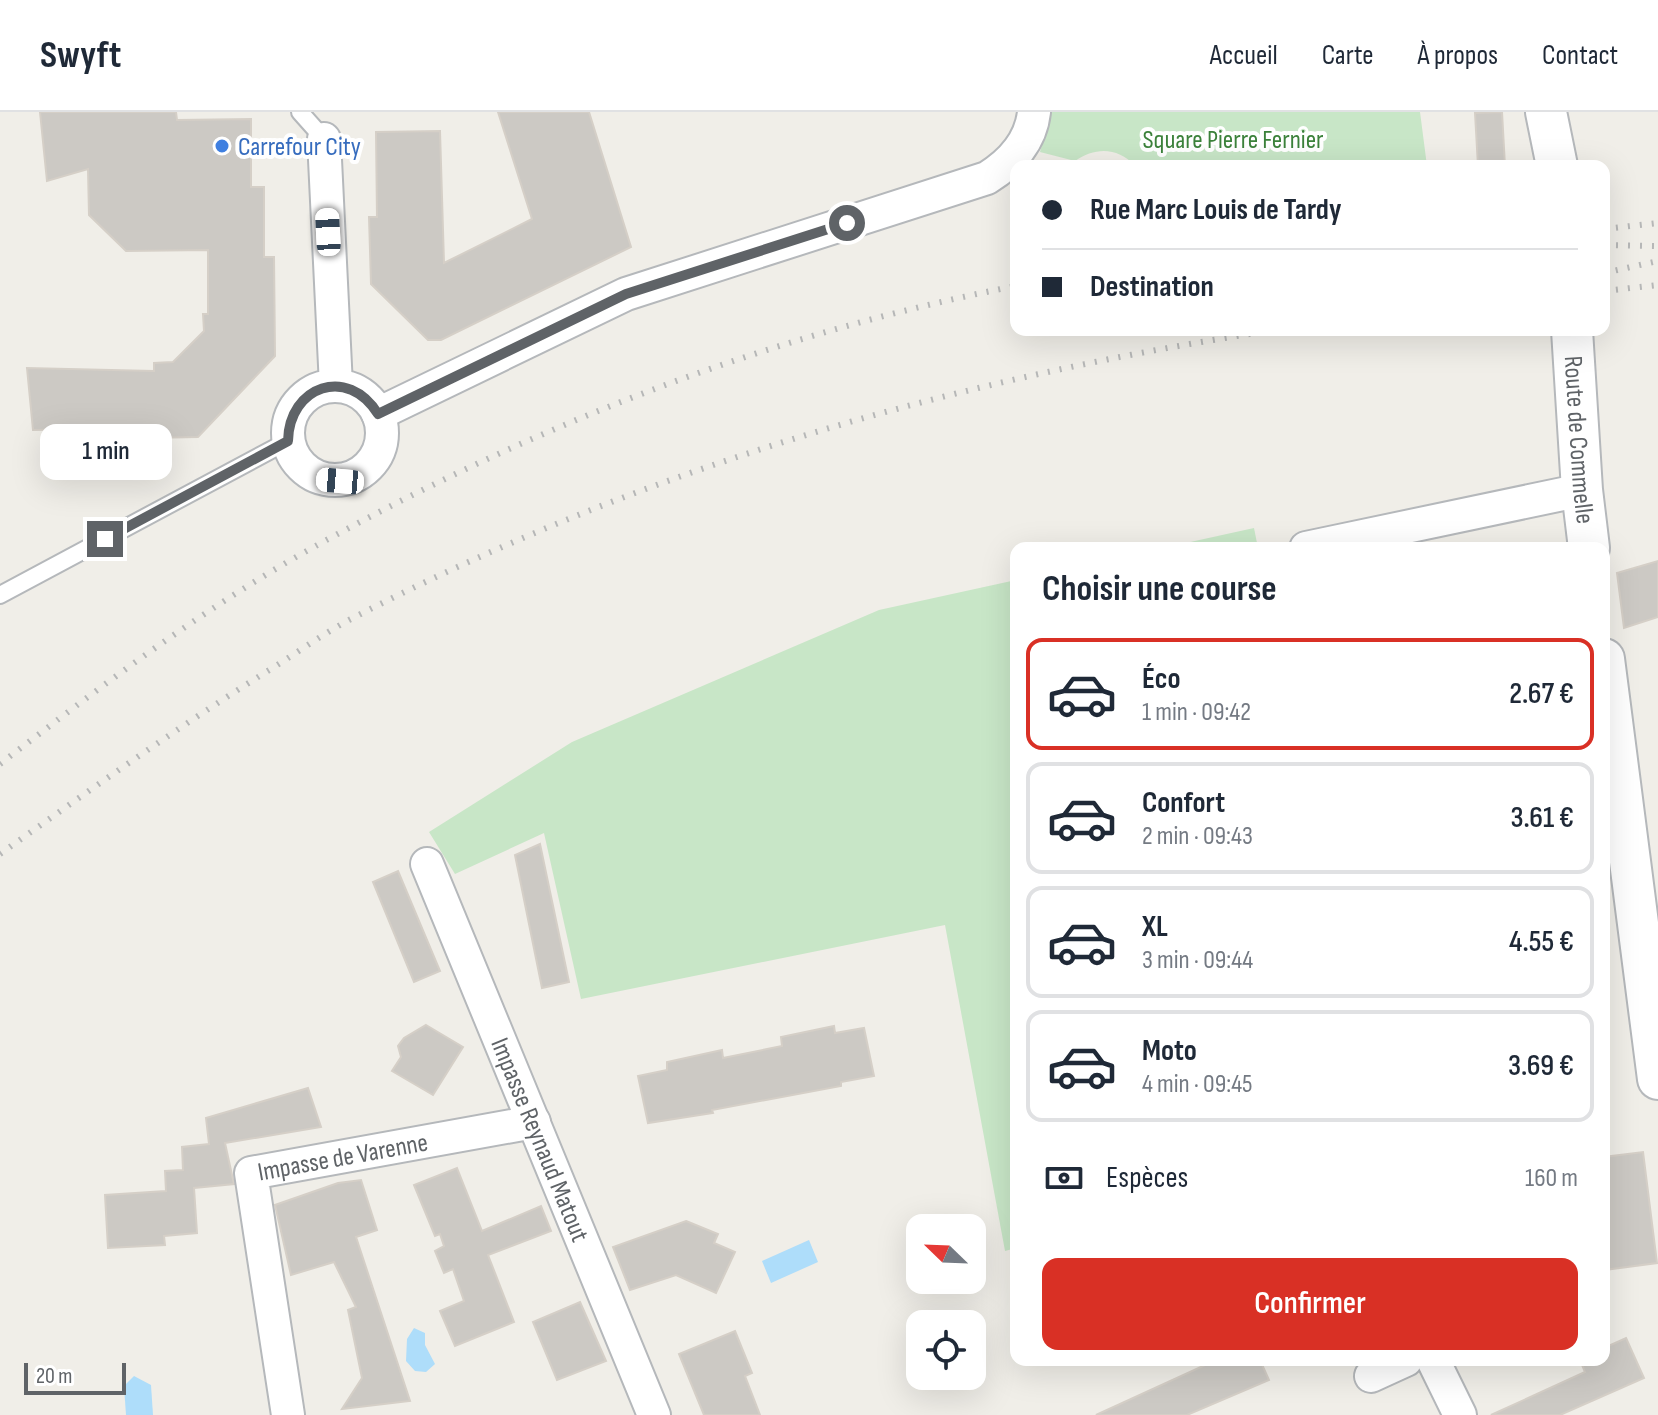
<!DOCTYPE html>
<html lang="fr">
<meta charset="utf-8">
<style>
:root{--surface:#fff;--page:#f2f2f3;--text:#1f2937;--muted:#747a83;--line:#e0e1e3;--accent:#d93025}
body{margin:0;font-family:"Sofia Sans Condensed",sans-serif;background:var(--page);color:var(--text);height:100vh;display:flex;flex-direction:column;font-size:30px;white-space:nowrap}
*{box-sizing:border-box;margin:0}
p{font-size:26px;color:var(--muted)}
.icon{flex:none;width:44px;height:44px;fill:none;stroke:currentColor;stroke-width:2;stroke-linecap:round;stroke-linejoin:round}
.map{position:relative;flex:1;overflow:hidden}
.sheet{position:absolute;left:1010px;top:430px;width:600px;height:824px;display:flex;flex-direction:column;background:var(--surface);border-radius:16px;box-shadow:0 8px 32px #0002}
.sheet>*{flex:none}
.guide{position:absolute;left:1010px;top:48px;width:600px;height:176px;border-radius:16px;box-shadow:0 8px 32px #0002;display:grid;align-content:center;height:176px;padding:0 32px;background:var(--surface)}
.needle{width:52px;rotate:293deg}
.fabs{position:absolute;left:906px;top:1102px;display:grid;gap:16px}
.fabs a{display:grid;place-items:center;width:80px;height:80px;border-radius:16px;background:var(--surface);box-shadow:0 8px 32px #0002;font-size:40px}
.scale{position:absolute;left:24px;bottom:20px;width:102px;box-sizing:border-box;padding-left:8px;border:4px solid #5f6367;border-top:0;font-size:22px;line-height:28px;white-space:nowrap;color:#5f6367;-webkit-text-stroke:6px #fff;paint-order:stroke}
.end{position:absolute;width:36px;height:36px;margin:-18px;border:10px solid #5f6367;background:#fff;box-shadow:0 0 0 4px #fff}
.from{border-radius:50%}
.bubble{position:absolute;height:56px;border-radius:16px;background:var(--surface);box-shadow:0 8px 32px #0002;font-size:26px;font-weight:600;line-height:56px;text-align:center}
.car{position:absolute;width:24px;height:48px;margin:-24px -12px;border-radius:10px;box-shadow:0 0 6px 2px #0007;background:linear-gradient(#fff 24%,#345 0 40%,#fff 0 76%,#345 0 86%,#fff 0)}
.guide b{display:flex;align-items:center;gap:28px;height:76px;font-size:30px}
.guide b+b{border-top:2px solid var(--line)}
.guide i{width:20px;height:20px;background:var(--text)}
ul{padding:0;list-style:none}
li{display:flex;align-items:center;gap:24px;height:112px;margin:0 16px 12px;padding:0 16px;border:4px solid var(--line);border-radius:16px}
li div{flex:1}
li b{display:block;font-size:30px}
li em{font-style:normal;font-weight:600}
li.on{border-color:var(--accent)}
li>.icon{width:72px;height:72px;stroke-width:1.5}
h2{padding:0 32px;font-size:36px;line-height:96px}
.pay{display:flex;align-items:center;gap:20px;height:88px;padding:0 32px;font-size:30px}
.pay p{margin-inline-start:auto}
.primary-button{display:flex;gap:16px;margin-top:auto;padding:16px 32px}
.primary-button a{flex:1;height:92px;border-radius:16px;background:var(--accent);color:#fff;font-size:32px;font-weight:600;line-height:92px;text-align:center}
header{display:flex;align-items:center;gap:48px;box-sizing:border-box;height:112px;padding:0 40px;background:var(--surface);border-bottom:2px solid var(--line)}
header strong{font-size:38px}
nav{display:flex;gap:44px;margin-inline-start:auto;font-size:28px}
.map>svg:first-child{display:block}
.green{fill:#c8e6c7}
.water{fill:#aeddfa}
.building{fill:#ccc9c4;stroke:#d5cfc7;stroke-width:2}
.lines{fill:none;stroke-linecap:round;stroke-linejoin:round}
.service-casing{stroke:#b5b8bb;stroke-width:20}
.minor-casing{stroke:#b5b8bb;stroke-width:36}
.tertiary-casing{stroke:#b5b8bb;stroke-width:44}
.service{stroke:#fff;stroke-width:16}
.minor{stroke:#fff;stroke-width:32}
.tertiary{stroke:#fff;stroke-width:40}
.rail{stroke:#b6b7b7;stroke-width:6;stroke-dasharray:2 10;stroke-linecap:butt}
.route{stroke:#5f6367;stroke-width:10}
.shop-dot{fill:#3f7fe0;stroke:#fff;stroke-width:3}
.labels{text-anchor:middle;stroke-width:8;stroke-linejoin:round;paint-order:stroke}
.park-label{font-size:26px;fill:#3c823b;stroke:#fff}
.shop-label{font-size:26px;fill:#366cbe;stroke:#fff;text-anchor:start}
.street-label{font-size:26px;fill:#5f6367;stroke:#fff}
</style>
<header>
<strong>Swyft</strong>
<nav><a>Accueil</a><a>Carte</a><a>À propos</a><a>Contact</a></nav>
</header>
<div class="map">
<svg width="1658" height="1303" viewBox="0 0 1658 1303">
<rect width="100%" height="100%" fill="#f0eee8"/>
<g class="green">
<path d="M1051,0h369l7,54h-292c-17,-19 -40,-19 -60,-5l-35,-9z"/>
<path d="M1254,416l4,20h-95z"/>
<path d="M1016,468v668l-11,3 -60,-326 -364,74 -37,-166 -89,41 -26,-42 143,-90 307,-132z"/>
</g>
<g class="water">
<path d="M809,1128l9,22 -47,21 -9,-22z"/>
<path d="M414,1216l11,5v12l10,19 -9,8 -11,-1 -9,-10 1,-22z"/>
<path d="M134,1264l17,9 2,30h-27l-2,-29z"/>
</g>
<g class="building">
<path d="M40,0h136l1,8 74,-1v68h13v70h10l1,99 -77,81 -101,2v-10l-64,1 -6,-62 127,3v-8l19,-1 31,-31 -1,-17h5v-64l-82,1 -37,-36 -1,-46 -41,12z"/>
<path d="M498,0h91l42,135 -190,93h-13l-57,-56 -2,-67h8l-1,-85 64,-1 4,132 88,-44z"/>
<path d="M1502,0l3,54h-27l-3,-53z"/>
<path d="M1658,449v56l-34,11 -7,-55z"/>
<path d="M540,732l29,138 -27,6 -27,-133z"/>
<path d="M398,759l42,100 -26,11 -41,-100z"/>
<path d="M426,913l37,22 -30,48 -41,-24 9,-14 -3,-11 6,-8z"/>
<path d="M834,914l1,7 29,-5 10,48 -33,6v4l-129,24 1,3 -65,10 -10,-47 29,-6v-8l55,-12 1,8 59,-12 -1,-9z"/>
<path d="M308,976l13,39 -96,16 9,41 -40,4 3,45 -33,3 1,9 -57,3 -3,-53 61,-4 -1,-20 18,-1 -1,-23 27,-3 -3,-26z"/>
<path d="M1643,1040l14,111 -53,7v-113z"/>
<path d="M457,1056l25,63 59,-25 10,25 -63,24 26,67 -59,24 -15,-35 24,-10 -11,-32 -9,4 -9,-22 9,-5 -4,-12 -5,2 -21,-51z"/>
<path d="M361,1068l16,50 -21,7 54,164 -68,8 20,-31 -14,-68 8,-3 -22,-45 -43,13 -16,-70 63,-22z"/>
<path d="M686,1109l32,13 -4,9 21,9 -19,41 -40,-18 -46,15 -17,-43z"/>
<path d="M580,1190l26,59 -49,19 -24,-58z"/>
<path d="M735,1219l17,42 -7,3 15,39h-56l-25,-61z"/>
<path d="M1626,1226l18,40 -84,37h-69l94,-43 -5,-12h24v-12z"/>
<path d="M1216,1248h44l9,20 -82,35h-91z"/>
</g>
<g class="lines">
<defs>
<g id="service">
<path d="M300,0l24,27"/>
<path d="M0,483l288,-154"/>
</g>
<g id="minor">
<path d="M324,27l12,247"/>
<circle cx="335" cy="321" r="47"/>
<path d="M378,302l248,-120 361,-116c24,-15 44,-37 47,-66"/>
<path d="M1306,436l276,-58"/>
<path id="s1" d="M427,752l227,551"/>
<path d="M1433,1248l27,55"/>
<path d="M1371,1264l35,-16"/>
<path id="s2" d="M288,1303l-37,-242 283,-51"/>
</g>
<g id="tertiary">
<path d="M1546,0l11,54"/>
<path id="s3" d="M1572,218l10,160 7,58"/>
<path d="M1604,547l54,420"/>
</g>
</defs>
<use href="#service" class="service-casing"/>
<use href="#minor" class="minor-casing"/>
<use href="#tertiary" class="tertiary-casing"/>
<use href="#service" class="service"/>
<use href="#minor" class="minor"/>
<use href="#tertiary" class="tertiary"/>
<g class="rail">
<path d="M1604,117l54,-6"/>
<path d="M1604,133l54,1"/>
<path d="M1604,161l54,-12"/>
<path d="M1604,179l54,-6"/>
<path d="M0,652c100,-77 202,-155 312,-216 220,-122 457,-214 704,-262"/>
<path d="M0,742c87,-62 175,-125 266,-182 28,-17 55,-37 83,-52 291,-151 604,-241 926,-290"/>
</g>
</g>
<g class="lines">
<path class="route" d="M105,427l183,-98c1,-55 60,-76 90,-27l248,-120 221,-71"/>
</g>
<circle class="shop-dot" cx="222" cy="34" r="8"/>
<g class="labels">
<g class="park-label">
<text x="1233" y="36">Square Pierre Fernier</text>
</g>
<g class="shop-label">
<text x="238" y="43">Carrefour City</text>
</g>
<g class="street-label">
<text dy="9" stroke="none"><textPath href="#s3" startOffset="110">Route de Commelle</textPath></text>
<text dy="9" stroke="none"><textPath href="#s1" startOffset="298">Impasse Reynaud Matout</textPath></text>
<text dy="9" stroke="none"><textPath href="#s2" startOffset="338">Impasse de Varenne</textPath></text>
</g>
</g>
</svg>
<div class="fabs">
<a><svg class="needle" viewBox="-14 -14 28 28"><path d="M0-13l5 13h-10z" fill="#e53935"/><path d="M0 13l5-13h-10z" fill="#747a83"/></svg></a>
<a><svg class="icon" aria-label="locate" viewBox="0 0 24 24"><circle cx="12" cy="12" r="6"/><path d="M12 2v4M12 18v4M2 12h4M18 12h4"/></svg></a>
</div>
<div class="scale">20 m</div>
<i class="end from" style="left:847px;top:111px"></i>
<i class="end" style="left:105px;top:427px"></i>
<div class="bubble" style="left:40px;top:312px;width:132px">1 min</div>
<i class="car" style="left:328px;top:120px;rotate:357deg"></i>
<i class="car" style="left:340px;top:369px;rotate:275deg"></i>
<div class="guide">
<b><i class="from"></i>Rue Marc Louis de Tardy</b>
<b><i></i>Destination</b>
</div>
<section class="sheet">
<h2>Choisir une course</h2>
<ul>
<li class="on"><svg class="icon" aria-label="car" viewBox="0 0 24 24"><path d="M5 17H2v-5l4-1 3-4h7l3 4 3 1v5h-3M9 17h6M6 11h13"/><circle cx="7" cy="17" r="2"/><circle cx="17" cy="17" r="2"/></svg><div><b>Éco</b><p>1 min · 09:42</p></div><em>2.67 €</em></li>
<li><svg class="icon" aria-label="car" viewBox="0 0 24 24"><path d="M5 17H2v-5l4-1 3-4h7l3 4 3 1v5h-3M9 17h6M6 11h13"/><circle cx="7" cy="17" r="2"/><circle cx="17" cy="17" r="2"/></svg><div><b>Confort</b><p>2 min · 09:43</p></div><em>3.61 €</em></li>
<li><svg class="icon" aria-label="car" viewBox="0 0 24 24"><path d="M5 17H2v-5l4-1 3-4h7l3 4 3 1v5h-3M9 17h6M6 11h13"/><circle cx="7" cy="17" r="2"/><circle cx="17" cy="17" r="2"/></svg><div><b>XL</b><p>3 min · 09:44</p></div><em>4.55 €</em></li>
<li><svg class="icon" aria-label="car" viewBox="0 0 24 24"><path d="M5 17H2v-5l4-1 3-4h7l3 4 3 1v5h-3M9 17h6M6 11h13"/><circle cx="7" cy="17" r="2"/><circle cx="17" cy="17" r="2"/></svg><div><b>Moto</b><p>4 min · 09:45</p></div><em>3.69 €</em></li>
</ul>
<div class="pay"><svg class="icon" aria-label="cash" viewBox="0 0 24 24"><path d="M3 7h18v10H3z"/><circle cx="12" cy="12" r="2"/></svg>Espèces<p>160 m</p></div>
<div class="primary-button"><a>Confirmer</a></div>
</section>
</div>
